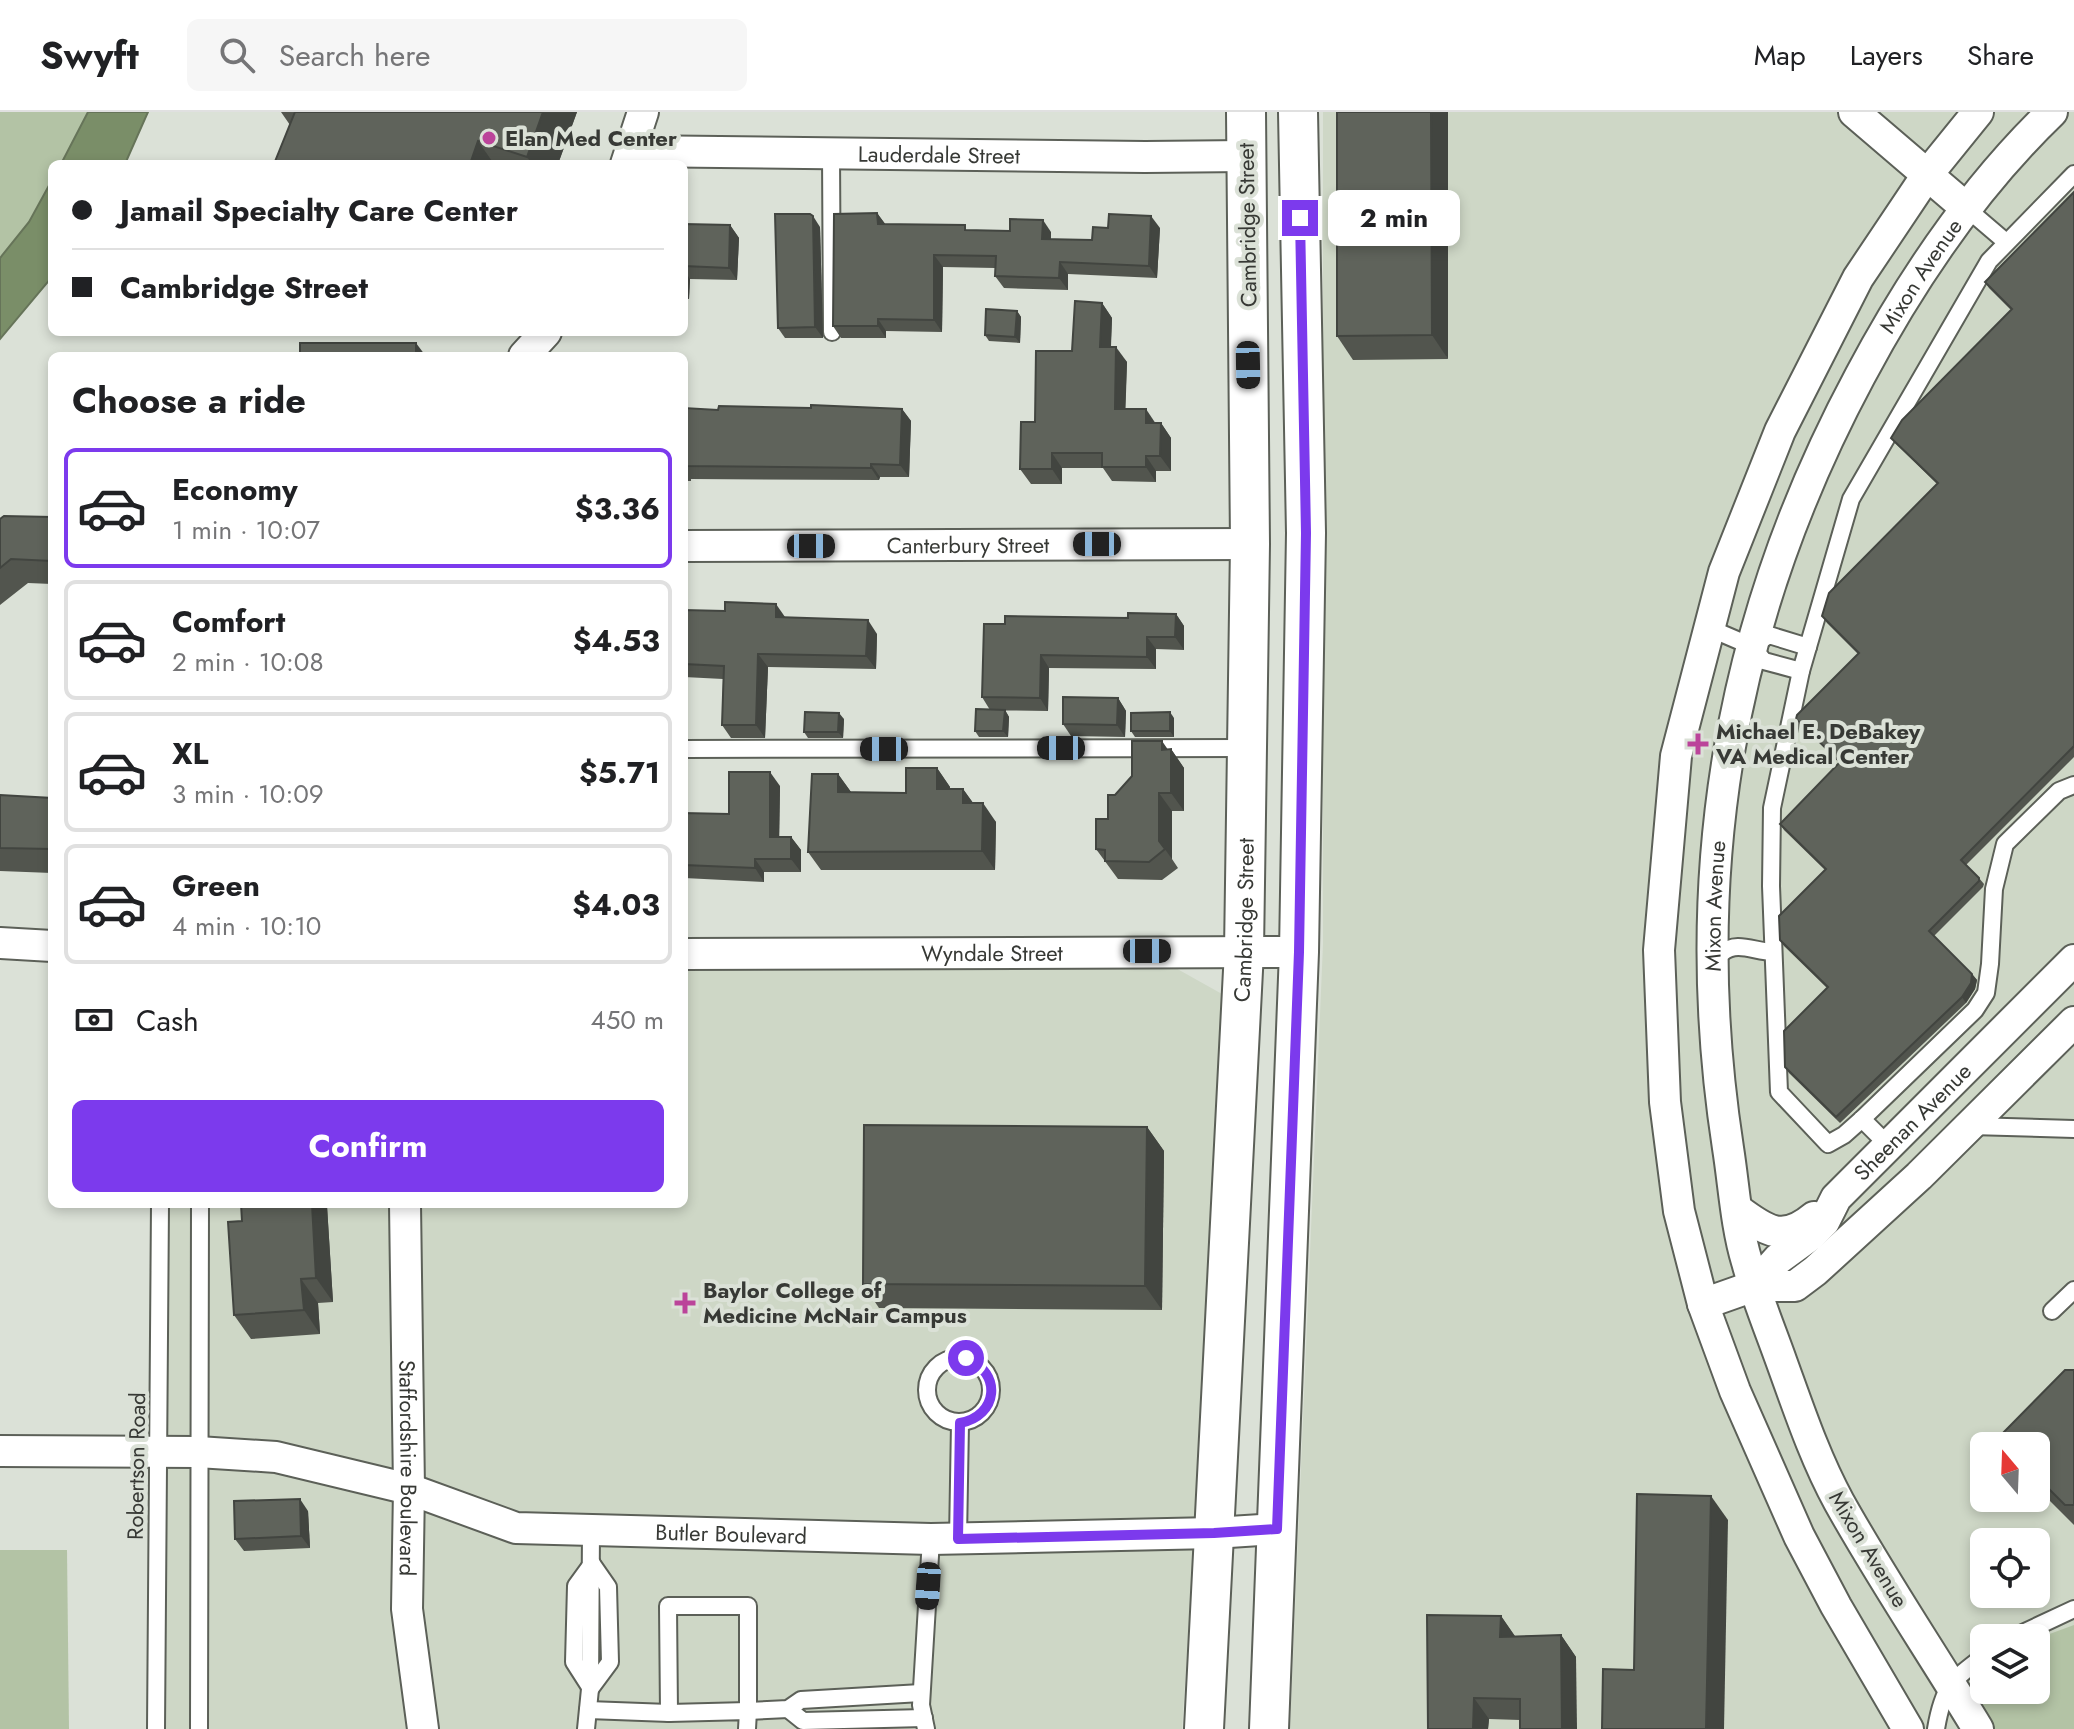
<!DOCTYPE html>
<meta charset="utf-8">
<style>
:root{--surface:#fff;--page:#f6f6f6;--text:#202124;--muted:#757577;--line:#e0e0e0;--accent:#7c3aed}
body{margin:0;font-family:Jost,sans-serif;background:var(--page);color:var(--text);height:100vh;display:flex;flex-direction:column;font-size:30px;white-space:nowrap}
*{box-sizing:border-box;margin:0}
p{font-size:26px;color:var(--muted)}
.icon{flex:none;width:44px;height:44px;fill:none;stroke:currentColor;stroke-width:2;stroke-linecap:round;stroke-linejoin:round}
.map{position:relative;flex:1;overflow:hidden}
.side{position:absolute;left:48px;top:240px;width:640px;height:856px;display:flex;flex-direction:column;background:var(--surface);border-radius:12px;box-shadow:0 4px 12px #0003}
.side>*{flex:none}
.top-card{position:absolute;left:48px;top:48px;width:640px;height:176px;border-radius:12px;box-shadow:0 4px 12px #0003;display:grid;align-content:center;height:176px;padding:0 24px;background:var(--surface)}
.needle{width:52px;rotate:341deg}
.controls{position:absolute;left:1970px;top:1320px;display:grid;gap:16px}
.controls a{display:grid;place-items:center;width:80px;height:80px;border-radius:12px;background:var(--surface);box-shadow:0 4px 12px #0003;font-size:40px}
.end{position:absolute;width:36px;height:36px;margin:-18px;border:10px solid #7c3aed;background:#fff;box-shadow:0 0 0 4px #fff}
.from{border-radius:50%}
.bubble{position:absolute;height:56px;border-radius:12px;background:var(--surface);box-shadow:0 4px 12px #0003;font-size:26px;font-weight:700;line-height:56px;text-align:center}
.car{position:absolute;width:24px;height:48px;margin:-24px -12px;border-radius:10px;box-shadow:0 0 6px 2px #0007;background:linear-gradient(#222 24%,#8ab4d8 0 40%,#222 0 76%,#8ab4d8 0 86%,#222 0)}
.top-card b{display:flex;align-items:center;gap:28px;height:76px;font-size:30px}
.top-card b+b{border-top:2px solid var(--line)}
.top-card i{width:20px;height:20px;background:var(--text)}
ul{padding:0;list-style:none}
li{display:flex;align-items:center;gap:24px;height:120px;margin:0 16px 12px;padding:0 8px;border:4px solid var(--line);border-radius:12px}
li div{flex:1}
li b{display:block;font-size:30px}
li em{font-style:normal;font-weight:700}
li.active{border-color:var(--accent)}
li>.icon{width:72px;height:72px;stroke-width:1.5}
h2{padding:0 24px;font-size:36px;line-height:96px}
.pay{display:flex;align-items:center;gap:20px;height:88px;padding:0 24px;font-size:30px}
.pay p{margin-inline-start:auto}
.primary-button{display:flex;gap:16px;margin-top:auto;padding:16px 24px}
.primary-button a{flex:1;height:92px;border-radius:12px;background:var(--accent);color:#fff;font-size:32px;font-weight:700;line-height:92px;text-align:center}
header{display:flex;align-items:center;gap:48px;box-sizing:border-box;height:112px;padding:0 40px;background:var(--surface);border-bottom:2px solid var(--line)}
header strong{font-size:38px}
nav{display:flex;gap:44px;margin-inline-start:auto;font-size:28px}
.search{width:560px;height:72px;background:var(--page);display:flex;align-items:center;gap:20px;box-sizing:border-box;padding:0 28px;border-radius:12px;color:var(--muted);font-size:30px}
.map>svg:first-child{display:block}
.built{fill:#ced7c6;fill-rule:evenodd}
.green{fill:#b3c3a5}
.water{fill:#7a8e68;stroke:#667459;stroke-width:2}
.lines{fill:none;stroke-linecap:round;stroke-linejoin:round}
.service-casing{stroke:#5c6058;stroke-width:20}
.minor-casing{stroke:#5c6058;stroke-width:34}
.tertiary-casing{stroke:#5c6058;stroke-width:42}
.service{stroke:#fff;stroke-width:16}
.minor{stroke:#fff;stroke-width:30}
.tertiary{stroke:#fff;stroke-width:38}
.wall{fill:#52554e}
.shaded-wall{fill:#424540}
.building{fill:#5f635b;stroke:#424540;stroke-width:2}
.route{stroke:#7c3aed;stroke-width:10}
.poi-dot{fill:#bb449a;stroke:#dbe1d7;stroke-width:3}
.labels{text-anchor:middle;stroke-width:8;stroke-linejoin:round;paint-order:stroke}
.poi-label{font-size:22px;font-weight:bold;fill:#373935;stroke:#dbe1d7;text-anchor:start}
.street-label{font-size:22px;fill:#373935;stroke:#dbe1d7}
</style>
<header>
<strong>Swyft</strong>
<div class="search"><svg class="icon" aria-label="search" viewBox="0 0 24 24"><circle cx="10" cy="10" r="6"/><path d="M15 15l6 6"/></svg>Search here</div>
<nav><a>Map</a><a>Layers</a><a>Share</a></nav>
</header>
<div class="map">
<svg width="2074" height="1617" viewBox="0 0 2074 1617">
<rect width="100%" height="100%" fill="#dbe1d7"/>
<g class="built">
<path d="M1323,0h751v1617h-784l33,-785zM1984,1334h52v52h-52zM1984,1430h52v52h-52zM1984,1526h52v52h-52z"/>
<path d="M1172,854l50,28 5,42 -45,693h-1017l3,-327 -14,-198h530v-235z"/>
</g>
<g class="green">
<path d="M0,0h88l-27,52h-9c0,36 -30,67 -52,94z"/>
<path d="M0,1438h67l2,179h-69z"/>
<path d="M2074,1513v104h-88l-21,-32 11,-22 8,-5v20h52v-51z"/>
</g>
<g class="water">
<path d="M88,0h60l-23,52h-64z"/>
<path d="M52,68v97l-52,62v-81l29,-36z"/>
</g>
<g class="lines">
<defs>
<g id="service">
<path d="M831,41l1,179"/>
<path d="M2074,62l-85,87 -138,238 -50,172 -29,137 -1,78 8,206 49,52 16,-9 18,-16 113,-109 11,-17 4,-29 4,-75 11,-45 54,-53 15,-6"/>
<path d="M1965,95l41,35"/>
<path d="M1709,516l42,18 13,15 37,10"/>
<path d="M1752,534l17,-11 39,12"/>
<path d="M684,637l563,-1"/>
<path d="M1722,841c15,-13 33,-1 51,-1"/>
<path d="M1862,1007l27,27"/>
<path d="M1971,1014l103,3"/>
<path d="M2052,1199l22,-21"/>
<circle cx="959" cy="1278" r="32"/>
<path d="M958,1427l2,-116"/>
<path d="M2012,1526l62,-29"/>
<path d="M590,1575l-16,-25 2,-76 16,-22"/>
<path d="M590,1577l20,-27 -2,-75 -16,-23"/>
<path d="M788,1597l15,12 121,-3"/>
<path d="M588,1598l81,3 79,-2 -1,18"/>
<path d="M669,1601l-1,-107h80v105l40,-2 13,-9 120,-7"/>
<path d="M156,1617l4,-525"/>
<path d="M199,1617l1,-525"/>
<path d="M586,1617l4,-40 1,-159"/>
<path d="M926,1617l-5,-24 10,-166"/>
<path d="M1936,1617c7,-42 15,-48 48,-73"/>
</g>
<g id="minor">
<path d="M1854,0l111,95"/>
<path id="s1" d="M631,39l514,6 101,-1"/>
<path d="M626,52l17,-52"/>
<path d="M524,244l22,-24"/>
<path id="s2" d="M684,434l566,-2"/>
<path d="M0,831l52,3"/>
<path id="s3" d="M684,842l615,-2"/>
<path id="s4" d="M405,1092l4,285 -2,120 16,120"/>
<path d="M1738,1098c28,21 45,33 76,7"/>
<path id="s5" d="M1754,1174l24,-27 33,-24 13,-13 12,-24 238,-238"/>
<path d="M1703,1192l51,-18h41l20,-15 104,-95 155,-154"/>
<path id="s6" d="M0,1339l198,1 78,5 133,32 107,39 415,11 283,-6 63,-4"/>
<path d="M1908,1617l-72,-123 -37,-70 -64,-145 -32,-87 -24,-93 -14,-109 -6,-152 17,-194 48,-184 56,-141 78,-153 69,-103 51,-63"/>
<path id="s7" d="M1978,1617c-46,-76 -96,-150 -139,-227 -24,-44 -40,-92 -57,-139 -12,-34 -26,-67 -35,-101 -11,-36 -13,-76 -19,-114 -42,-273 1,-528 132,-772 51,-96 113,-188 192,-264"/>
</g>
<g id="tertiary">
<path id="s8" d="M1204,1617l40,-778 6,-407 -4,-432"/>
<path d="M1269,1617l30,-777 7,-419 -8,-421"/>
</g>
</defs>
<use href="#service" class="service-casing"/>
<use href="#minor" class="minor-casing"/>
<use href="#tertiary" class="tertiary-casing"/>
<use href="#service" class="service"/>
<use href="#minor" class="minor"/>
<use href="#tertiary" class="tertiary"/>
</g>
<g class="wall">
<path d="M281,0h296l-19,52h-284l16,-39z"/>
<path d="M1337,0l111,247 -95,1 -16,-24z"/>
<path d="M2074,80v565l-108,108 13,13 5,6 -1,3 -49,49 38,38 5,6 -2,9 -9,14 -126,120 -51,-50 -4,-6 42,-79 -43,-42 -4,-6 45,-70 -41,-40 -4,-6 60,-61 -39,-38 -5,-6 62,-65 -31,-31 -5,-7 115,-132 -41,-40 -5,-6 120,-128 -22,-22 -4,-6z"/>
<path d="M877,101l8,11 83,6 83,2v7l41,1 68,-12 -3,50 -89,-4v16l-64,-2 -9,-12v-8l-52,-1 -1,65 -56,-1v7h-45l-8,-12z"/>
<path d="M684,112l46,1 9,13 -2,42 -47,-1 -1,20h-5z"/>
<path d="M820,115l3,111h-38l-7,-10z"/>
<path d="M1102,191l10,15 -1,29 16,15 -2,47 30,14h6l10,15v33h-15v11l-44,-1 -9,-13h-41v16h-31l-11,-15 15,-47z"/>
<path d="M1017,199l4,6 -1,26 -31,-2 -4,-6z"/>
<path d="M684,296l34,2 184,-1 9,12 -2,56h-29l-1,3 -188,-1v2h-7z"/>
<path d="M52,405v67l-24,-1 -28,22v-86z"/>
<path d="M684,498l101,7 92,17 -1,35 -108,-2 -3,71h-34l-9,-13 1,-46 -39,-2z"/>
<path d="M1176,502l8,12v24l-28,-1v20l-107,-1 -1,43 -57,-1h14l4,7 -1,20h-29l-4,-6 15,-21 -8,-13 23,-73z"/>
<path d="M1118,586l8,13 -1,26 -54,-1 -8,-12z"/>
<path d="M1174,606v19h-39l-4,-6z"/>
<path d="M844,607l-1,19h-35l-4,-6z"/>
<path d="M1171,637l13,19v43h-12v48l6,9 -16,12 -44,-1 -22,-30 12,-30 7,-24 53,-45z"/>
<path d="M937,656l13,19v2h13l10,14 23,19 -1,48h-174l-13,-18 30,-78 13,18 55,1z"/>
<path d="M780,674l-1,51h12l10,13v22h-37v10l-80,-4v-65l45,1z"/>
<path d="M0,683l52,3v75l-52,-2z"/>
<path d="M1147,1015l17,24 -2,159 -283,-2 -16,-24z"/>
<path d="M312,1092h14l1,2 6,96 -15,1 2,31 -69,5 -17,-24 8,-94z"/>
<path d="M2074,1258v155l-38,-38v-41h-33l-5,-8z"/>
<path d="M308,1399l2,37 -66,3 -9,-12z"/>
<path d="M1501,1504l14,20 46,-1 15,22 -56,63 -31,-1 -1,10h-60z"/>
</g>
<g class="shaded-wall">
<path d="M543,0h34l-19,52h-26l-5,-7z"/>
<path d="M1431,0h17v247l-16,-24z"/>
<path d="M478,29l16,23h-24z"/>
<path d="M877,101l9,12 -8,-1z"/>
<path d="M813,104l7,11 3,111 -8,-11z"/>
<path d="M1151,104l9,12 -3,50 -8,-12z"/>
<path d="M1043,108l8,12 -1,19 -8,-12z"/>
<path d="M730,113l9,13 -2,42 -8,-12z"/>
<path d="M934,143l9,12 -1,65 -8,-12z"/>
<path d="M1060,150l8,12v16l-9,-12z"/>
<path d="M684,158l6,9 -1,20 -5,-7z"/>
<path d="M1102,191l10,15 -2,44 -10,-15z"/>
<path d="M1017,199l4,6 -1,26 -5,-6z"/>
<path d="M878,207l8,12v7l-8,-12z"/>
<path d="M416,231l9,12v1h-9z"/>
<path d="M1116,235l11,15 -2,62 -10,-15z"/>
<path d="M902,297l9,12 -2,56 -9,-12z"/>
<path d="M1146,297l10,15 -10,-1z"/>
<path d="M1161,311l10,15v33l-11,-15z"/>
<path d="M1052,341l10,15v16l-10,-15z"/>
<path d="M1146,344l10,15v11l-10,-15z"/>
<path d="M871,352l9,13 -1,3 -8,-12z"/>
<path d="M776,492l9,13h-9z"/>
<path d="M1176,502l8,12v24l-9,-13z"/>
<path d="M868,508l9,14 -1,35 -10,-13z"/>
<path d="M1147,525l9,12v20l-9,-12z"/>
<path d="M758,542l10,13 -3,71 -9,-13z"/>
<path d="M1041,543l8,13 -1,43 -8,-13z"/>
<path d="M1118,586l8,13 -1,26 -8,-12z"/>
<path d="M1005,598l4,7 -1,20 -5,-6z"/>
<path d="M1170,600l4,6v19l-4,-6z"/>
<path d="M839,601l5,6 -1,19 -5,-6z"/>
<path d="M1162,629l9,13v-5l13,19v43l-13,-18 -9,-43z"/>
<path d="M937,656l13,19 -1,20 -12,-18z"/>
<path d="M770,660l10,14 -1,64 -9,-13z"/>
<path d="M838,662l13,18h-13z"/>
<path d="M963,677l13,18 -13,-4z"/>
<path d="M1159,681l13,18v48l-13,-18z"/>
<path d="M983,691l13,19 -1,48 -13,-19z"/>
<path d="M791,725l10,13v22l-10,-13z"/>
<path d="M755,747l9,13v10l-9,-14z"/>
<path d="M1972,862l5,6 -2,9 -9,14 -4,-6z"/>
<path d="M1147,1015l17,24 -2,159 -17,-24z"/>
<path d="M312,1092h14l1,2 6,96 -17,-24z"/>
<path d="M301,1167l17,24 2,31 -16,-24z"/>
<path d="M1711,1384l17,24 -4,209h-18z"/>
<path d="M300,1387l8,12 2,37 -9,-12z"/>
<path d="M1501,1504l15,22 -16,-1z"/>
<path d="M1561,1523l15,22 1,72h-15z"/>
<path d="M1474,1586l15,21 -1,10h-15z"/>
</g>
<g class="building">
<path d="M295,0h248l-16,45 -49,-16 -8,23h-196z"/>
<path d="M1337,0h94l1,223 -95,1z"/>
<path d="M2074,80v554l-113,114 18,18v3l-50,50 43,43 -1,9 -9,14 -126,120 -51,-50 -1,-36 44,-44 -48,-47 -1,-24 47,-47 -46,-45 60,-62 -44,-43 1,-4 62,-62 -37,-37 7,-23 109,-110 -47,-45 11,-18 110,-111 -27,-27z"/>
<path d="M877,101l1,11 87,1v5l45,1v-12l33,1 -1,19 50,1 1,-13 15,1 1,-14 42,2 -2,50 -89,-4 -1,16 -64,-2 1,-20 -62,-1v65l-56,-1v7h-45l1,-112z"/>
<path d="M775,102h35l3,2 2,111 -37,1z"/>
<path d="M684,112l46,1 -1,43 -45,-2z"/>
<path d="M1075,189l27,2 -2,44h16l-1,62h31v14h15l-1,33h-14v11h-44v-14h-50v16h-32l1,-47h14l1,-71h36z"/>
<path d="M986,197l31,2 -2,26 -30,-2z"/>
<rect x="300" y="231" width="116" height="13"/>
<path d="M811,293l91,4 -2,56 -29,-1v4l-187,-2v-58l34,2 1,-4 92,2z"/>
<path d="M4,404l48,1v44l-41,-2 -11,9v-49z"/>
<path d="M725,490l51,2v13l92,3 -2,36 -108,-2 -2,71h-34l2,-59 -40,-2v-54l41,1z"/>
<path d="M1128,501l48,1 -1,23h-28v20l-106,-2 -1,43 -58,-1 2,-73h21v-8l123,2z"/>
<path d="M1063,585l55,1 -1,27 -54,-1z"/>
<path d="M976,597l29,1 -2,21h-28z"/>
<path d="M805,600l34,1 -1,19h-34z"/>
<path d="M1170,600v19h-39v-18z"/>
<path d="M1132,629h30v9l9,-1v44h-12v48l6,8 -16,13 -44,-1v-11l-9,-1v-30h12v-24h7l17,-19z"/>
<path d="M906,656h31v21h26v14h20l-1,48 -174,1 4,-78h26v18l68,1z"/>
<path d="M729,660h41v65h21v22h-36v9l-71,-3v-52l45,1z"/>
<path d="M0,683l52,3v51l-52,-1z"/>
<path d="M864,1013l283,2 -2,159 -282,-2z"/>
<path d="M241,1092h71l4,74 -15,1 3,31 -70,5 -6,-93 14,-1z"/>
<path d="M2065,1258h9v135h-9l-29,-29v-30h-30l-8,-8z"/>
<path d="M1637,1382l74,2 -5,233h-104l1,-60 31,1z"/>
<path d="M300,1387l1,37 -66,3 -1,-38z"/>
<path d="M1427,1503l74,1 -1,21 61,-2 1,94h-42v-30l-46,-1 -1,31h-45z"/>
</g>
<g class="lines">
<path class="route" d="M966,1246c37,15 32,58 -6,65l-2,116 256,-6 63,-4 22,-577 7,-419 -6,-315"/>
</g>
<g class="poi-dot">
<circle cx="489" cy="26" r="8"/>
<path d="M1694 620h8v8h8v8h-8v8h-8v-8h-8v-8h8z"/>
<path d="M681 1179h8v8h8v8h-8v8h-8v-8h-8v-8h8z"/>
</g>
<g class="labels">
<g class="poi-label">
<text x="505" y="34">Elan Med Center</text>
<text x="1716" y="627">Michael E. DeBakey<tspan x="1716" dy="25">VA Medical Center</tspan></text>
<text x="703" y="1186">Baylor College of<tspan x="703" dy="25">Medicine McNair Campus</tspan></text>
</g>
<g class="street-label">
<text dy="8" stroke="none"><textPath href="#s1" startOffset="308">Lauderdale Street</textPath></text>
<text transform="translate(1247 113) rotate(-91)" y="8">Cambridge Street</text>
<text dy="8" stroke="none"><textPath href="#s7" startOffset="1554">Mixon Avenue</textPath></text>
<text dy="8" stroke="none"><textPath href="#s2" startOffset="284">Canterbury Street</textPath></text>
<text dy="8" stroke="none"><textPath href="#s7" startOffset="882">Mixon Avenue</textPath></text>
<text dy="8" stroke="none"><textPath href="#s8" startOffset="810">Cambridge Street</textPath></text>
<text dy="8" stroke="none"><textPath href="#s3" startOffset="308">Wyndale Street</textPath></text>
<text dy="8" stroke="none"><textPath href="#s5" startOffset="230">Sheenan Avenue</textPath></text>
<text transform="translate(136 1354) rotate(-89)" y="8">Robertson Road</text>
<text dy="8" stroke="none"><textPath href="#s4" startOffset="264">Staffordshire Boulevard</textPath></text>
<text dy="8" stroke="none"><textPath href="#s6" startOffset="742">Butler Boulevard</textPath></text>
<text transform="translate(1869 1437) rotate(59)" y="8">Mixon Avenue</text>
</g>
</g>
</svg>
<div class="controls">
<a><svg class="needle" viewBox="-14 -14 28 28"><path d="M0-13l5 13h-10z" fill="#e53935"/><path d="M0 13l5-13h-10z" fill="#757577"/></svg></a>
<a><svg class="icon" aria-label="locate" viewBox="0 0 24 24"><circle cx="12" cy="12" r="6"/><path d="M12 2v4M12 18v4M2 12h4M18 12h4"/></svg></a>
<a><svg class="icon" aria-label="layers" viewBox="0 0 24 24"><path d="M12 4l9 5-9 5-9-5zM3 14l9 5 9-5"/></svg></a>
</div>
<i class="end from" style="left:966px;top:1246px"></i>
<i class="end" style="left:1300px;top:106px"></i>
<div class="bubble" style="left:1328px;top:78px;width:132px">2 min</div>
<i class="car" style="left:1248px;top:253px;rotate:179deg"></i>
<i class="car" style="left:1097px;top:432px;rotate:270deg"></i>
<i class="car" style="left:811px;top:434px;rotate:90deg"></i>
<i class="car" style="left:1061px;top:636px;rotate:270deg"></i>
<i class="car" style="left:884px;top:637px;rotate:270deg"></i>
<i class="car" style="left:1147px;top:839px;rotate:90deg"></i>
<i class="car" style="left:928px;top:1474px;rotate:184deg"></i>
<div class="top-card">
<b><i class="from"></i>Jamail Specialty Care Center</b>
<b><i></i>Cambridge Street</b>
</div>
<section class="side">
<h2>Choose a ride</h2>
<ul>
<li class="active"><svg class="icon" aria-label="car" viewBox="0 0 24 24"><path d="M5 17H2v-5l4-1 3-4h7l3 4 3 1v5h-3M9 17h6M6 11h13"/><circle cx="7" cy="17" r="2"/><circle cx="17" cy="17" r="2"/></svg><div><b>Economy</b><p>1 min · 10:07</p></div><em>$3.36</em></li>
<li><svg class="icon" aria-label="car" viewBox="0 0 24 24"><path d="M5 17H2v-5l4-1 3-4h7l3 4 3 1v5h-3M9 17h6M6 11h13"/><circle cx="7" cy="17" r="2"/><circle cx="17" cy="17" r="2"/></svg><div><b>Comfort</b><p>2 min · 10:08</p></div><em>$4.53</em></li>
<li><svg class="icon" aria-label="car" viewBox="0 0 24 24"><path d="M5 17H2v-5l4-1 3-4h7l3 4 3 1v5h-3M9 17h6M6 11h13"/><circle cx="7" cy="17" r="2"/><circle cx="17" cy="17" r="2"/></svg><div><b>XL</b><p>3 min · 10:09</p></div><em>$5.71</em></li>
<li><svg class="icon" aria-label="car" viewBox="0 0 24 24"><path d="M5 17H2v-5l4-1 3-4h7l3 4 3 1v5h-3M9 17h6M6 11h13"/><circle cx="7" cy="17" r="2"/><circle cx="17" cy="17" r="2"/></svg><div><b>Green</b><p>4 min · 10:10</p></div><em>$4.03</em></li>
</ul>
<div class="pay"><svg class="icon" aria-label="cash" viewBox="0 0 24 24"><path d="M3 7h18v10H3z"/><circle cx="12" cy="12" r="2"/></svg>Cash<p>450 m</p></div>
<div class="primary-button"><a>Confirm</a></div>
</section>
</div>
